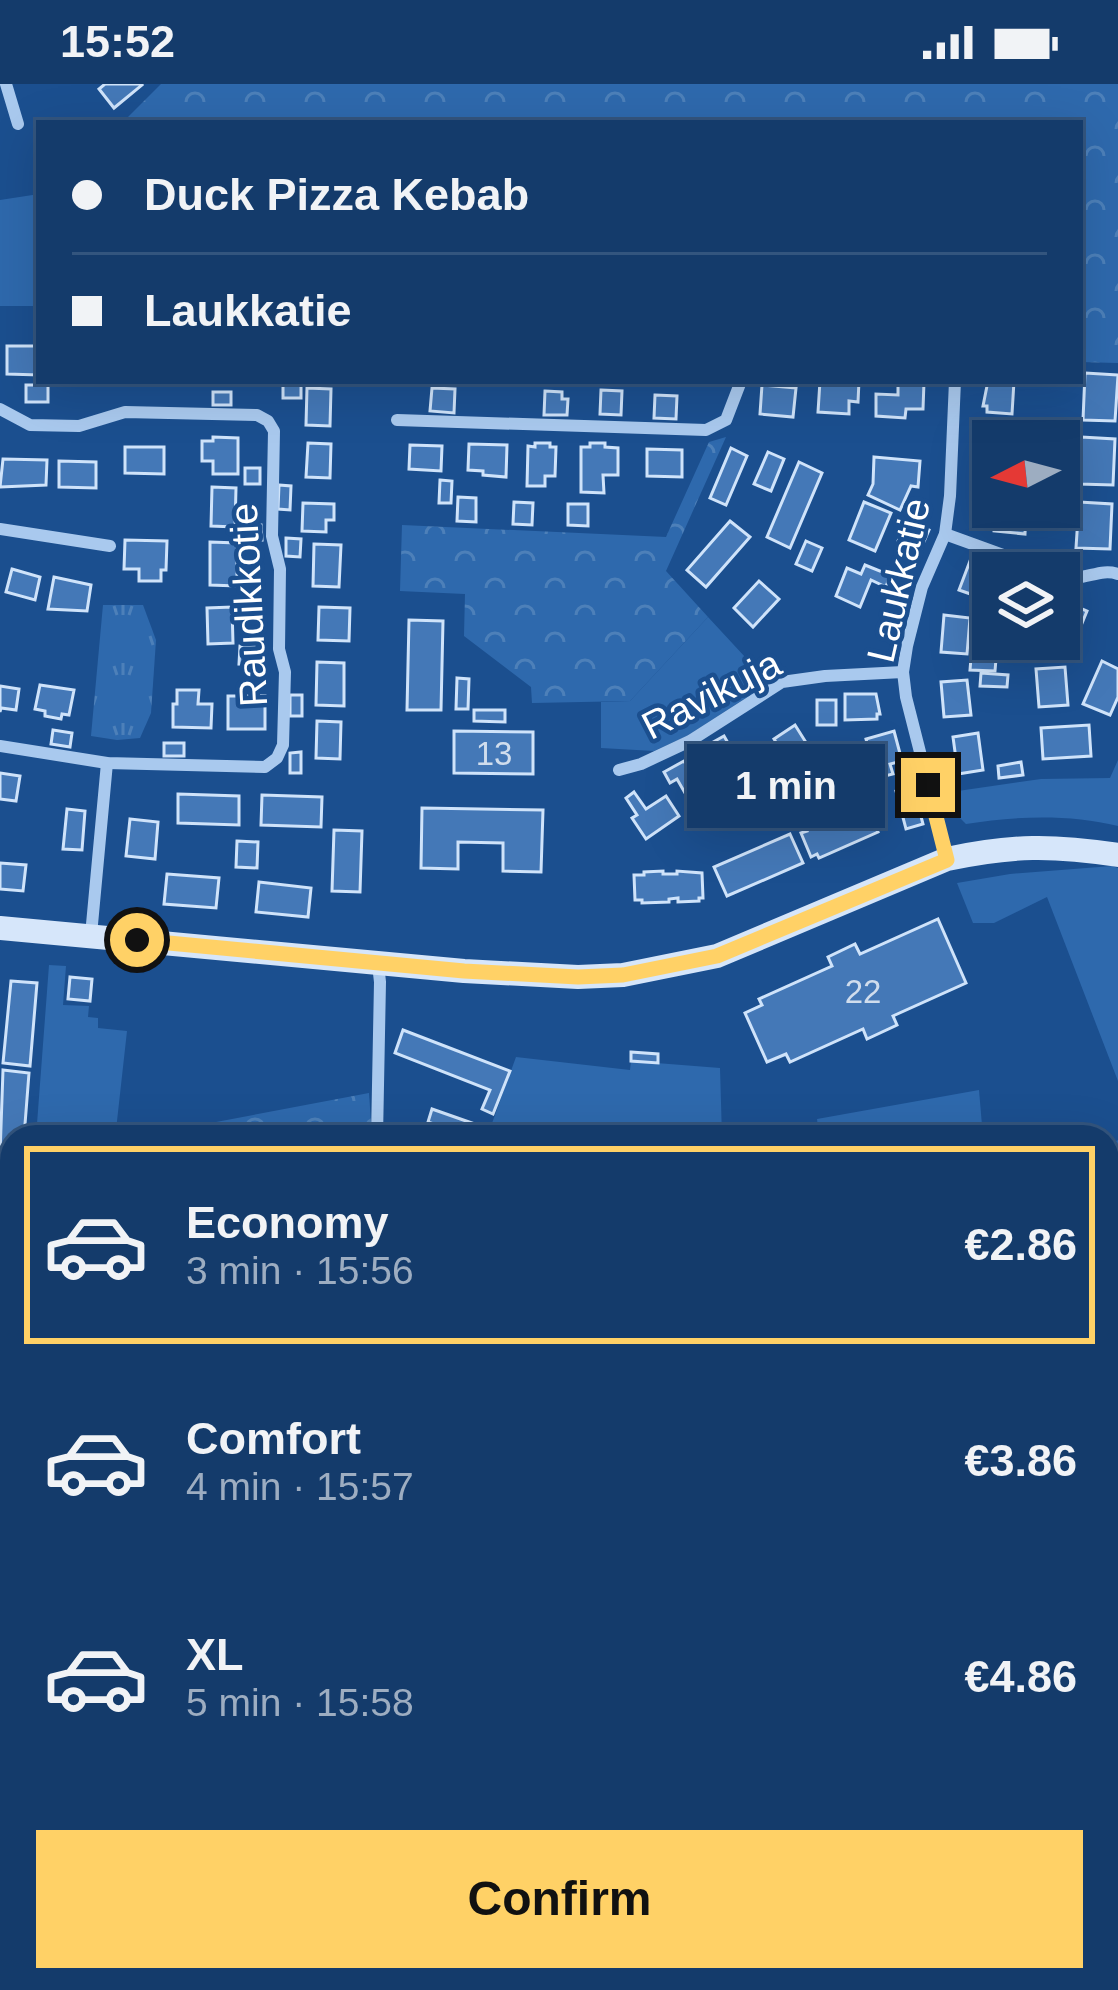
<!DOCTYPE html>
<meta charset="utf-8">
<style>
:root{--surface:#143b6b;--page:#214673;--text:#f1f3f6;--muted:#9dadc1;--line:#33557e;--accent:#ffd166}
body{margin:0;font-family:Arial,sans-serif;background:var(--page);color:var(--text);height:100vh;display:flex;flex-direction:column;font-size:45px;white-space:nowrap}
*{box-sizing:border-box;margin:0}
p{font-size:39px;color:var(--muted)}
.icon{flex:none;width:66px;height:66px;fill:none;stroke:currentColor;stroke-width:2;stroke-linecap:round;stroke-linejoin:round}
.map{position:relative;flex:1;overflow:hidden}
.side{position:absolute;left:0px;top:1041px;width:1119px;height:867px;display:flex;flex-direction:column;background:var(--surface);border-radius:36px 36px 0 0;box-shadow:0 12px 48px #0002,0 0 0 3px var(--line)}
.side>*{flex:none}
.top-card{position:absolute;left:36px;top:36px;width:1047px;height:264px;border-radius:0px;box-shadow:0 12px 48px #0002,0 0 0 3px var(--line);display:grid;align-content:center;height:264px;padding:0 36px;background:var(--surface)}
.needle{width:78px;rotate:264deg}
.controls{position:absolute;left:972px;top:336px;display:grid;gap:24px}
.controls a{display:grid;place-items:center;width:108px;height:108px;border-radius:0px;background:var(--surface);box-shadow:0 12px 48px #0002,0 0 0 3px var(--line);font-size:60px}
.end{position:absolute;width:54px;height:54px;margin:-27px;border:15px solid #ffd166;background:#111;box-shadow:0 0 0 6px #111}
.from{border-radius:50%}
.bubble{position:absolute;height:84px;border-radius:0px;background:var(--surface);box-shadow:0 12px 48px #0002,0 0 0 3px var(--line);font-size:39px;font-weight:600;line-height:84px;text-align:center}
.top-card b{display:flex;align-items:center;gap:42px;height:114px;font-size:45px}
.top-card b+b{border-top:3px solid var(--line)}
.top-card i{width:30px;height:30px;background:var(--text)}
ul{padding:21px 0 0;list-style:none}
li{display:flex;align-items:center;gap:36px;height:198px;margin:0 24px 18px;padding:0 12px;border:6px solid transparent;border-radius:0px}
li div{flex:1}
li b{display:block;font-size:45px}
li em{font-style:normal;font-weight:600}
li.current{border-color:var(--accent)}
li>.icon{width:108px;height:108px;stroke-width:1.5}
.primary-button{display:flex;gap:24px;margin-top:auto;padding:24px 36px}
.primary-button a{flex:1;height:138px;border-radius:0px;background:var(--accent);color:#111;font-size:48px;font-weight:600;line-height:138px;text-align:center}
.status{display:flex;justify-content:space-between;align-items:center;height:84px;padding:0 60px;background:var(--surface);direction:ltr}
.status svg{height:33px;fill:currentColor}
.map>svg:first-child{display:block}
.green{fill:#2e69ad}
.forest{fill:url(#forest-crowns)}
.park{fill:url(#park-tufts)}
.building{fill:#4478b7;stroke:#cfe3fa;stroke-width:3}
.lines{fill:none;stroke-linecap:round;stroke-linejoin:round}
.street{stroke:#a9c9ee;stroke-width:12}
.secondary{stroke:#d6e6fa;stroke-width:24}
.route{stroke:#ffd166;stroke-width:15}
.labels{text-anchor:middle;stroke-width:9;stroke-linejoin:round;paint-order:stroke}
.number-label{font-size:33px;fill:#d0dded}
.street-label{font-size:39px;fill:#fff;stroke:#1b4f8f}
</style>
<div class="status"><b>15:52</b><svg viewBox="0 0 49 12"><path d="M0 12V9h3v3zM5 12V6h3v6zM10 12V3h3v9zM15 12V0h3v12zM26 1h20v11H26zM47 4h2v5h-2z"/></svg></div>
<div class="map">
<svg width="1118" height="1906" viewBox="0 0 1118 1906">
<defs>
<pattern id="forest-crowns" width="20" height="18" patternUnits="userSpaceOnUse" patternTransform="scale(3)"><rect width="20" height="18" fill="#2e69ad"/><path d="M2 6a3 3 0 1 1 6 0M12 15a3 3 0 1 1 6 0" fill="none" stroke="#4d80b9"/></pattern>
<pattern id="park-tufts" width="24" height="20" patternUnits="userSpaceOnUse" patternTransform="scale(3)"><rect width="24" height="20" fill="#2e69ad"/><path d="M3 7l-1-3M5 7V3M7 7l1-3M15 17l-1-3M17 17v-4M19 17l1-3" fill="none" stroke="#4d80b9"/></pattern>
</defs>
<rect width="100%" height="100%" fill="#1b4f8f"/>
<g class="green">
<path d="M39,110v112h-39v-106z"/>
<path d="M708,533l61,66 -82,53 -33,15 -53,-3v-46l29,-1z"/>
<path d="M1118,676v66c-48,-12 -104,-10 -152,-2l-9,-9 -6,-23 90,-13 69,-1z"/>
<path d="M1112,782l6,2v213l-71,-184 -53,26h-21l-16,-40 53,-9z"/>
<path d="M49,881l17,1 -3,39 26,1 -1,11 10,1v10l29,3 -11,99 -27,7h-53z"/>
<path d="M516,973l114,13 1,-9 89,7 2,69h-235z"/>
<path d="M979,1006l4,47h-164l-2,-18z"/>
</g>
<g class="forest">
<path d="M161,0h957v279l-38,-1v-239h-958z"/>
<path d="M726,353l-60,134 42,46 -78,84 -98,2 -1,-16 -67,-51 1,-42 -65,-3 2,-66 264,12 43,-95z"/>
<path d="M369,1009l3,44 -230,-1z"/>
<path d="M1118,1056v850h-14l-4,-10h7v-834z"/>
<path d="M0,1416l12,14v383l-12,-3v-44l5,-26 -5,-16z"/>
<path d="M228,1896h662l-3,10h-655z"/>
</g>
<path class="park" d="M103,521h40l13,35 -5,73 -11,25 -23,2 -26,-4z"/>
<g class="building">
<path d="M105,0h36l1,1 -28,23 -15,-19z"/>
<path d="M7,262h32v29l-32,-1z"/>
<path d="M1085,289l33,2 -3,46 -32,-1z"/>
<rect x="283" y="297" width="18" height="17"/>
<path d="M820,297h39l-1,21 -9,-1v13l-31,-2z"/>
<path d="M898,297l26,1 -1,27h-17l-1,9 -29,-2v-22l22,1z"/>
<path d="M988,297h26l-2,33 -25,-2v-6h-4z"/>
<rect x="26" y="301" width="22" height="17"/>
<path d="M762,301l34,3 -3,29 -33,-3z"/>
<path d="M307,304l24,1 -1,37 -24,-1z"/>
<path d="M432,304l23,1 -1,24 -24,-2z"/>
<path d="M601,306l21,1 -1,24 -21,-1z"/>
<path d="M545,307l17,1v7h6l-1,16h-23z"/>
<rect x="213" y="308" width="18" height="13"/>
<path d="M655,311l22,1 -1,23 -22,-1z"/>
<path d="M1037,346l25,2 -1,20 -2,-11h-23z"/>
<path d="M986,352l29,2v3h-22v31l-9,-1z"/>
<path d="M213,353l25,1v36h-25v-13h-11v-20h11z"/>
<path d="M1081,353l34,2 -2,46 -34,-1z"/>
<path d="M308,359l23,1 -1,34 -24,-1z"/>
<path d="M535,359h15v4h6l-1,29h-10v10h-18l1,-40 7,1z"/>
<path d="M590,359h15v4l13,1v27h-15l1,18 -23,-1v-45h9z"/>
<path d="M469,360l38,1 -1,32 -23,-2v-4l-15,-1z"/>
<path d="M410,361l32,1 -1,25 -32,-2z"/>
<path d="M125,363h39v27l-39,-1z"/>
<path d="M731,364l16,8 -21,49 -16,-7z"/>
<path d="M647,365l35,1v27l-35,-1z"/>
<path d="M768,368l16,7 -13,32 -17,-7z"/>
<path d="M874,373l46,4 -2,26 -7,-1 -11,24 -32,-15 5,-11z"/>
<path d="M3,375l44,1 -1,25 -46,2z"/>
<path d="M59,377l37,1v26l-37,-1z"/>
<path d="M799,378l23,11 -32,75 -23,-11z"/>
<rect x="245" y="384" width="15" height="16"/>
<path d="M440,396l12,1 -1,22h-12z"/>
<path d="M279,401l12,1 -1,24 -12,-1z"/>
<path d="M212,403l24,1 -1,39 -24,-1z"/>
<path d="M458,413l18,1v24l-19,-1z"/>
<path d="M991,413h2v10h33l-1,27 -31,-3v-9h-4z"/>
<path d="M514,418l19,1 -1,22 -19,-1z"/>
<path d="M864,418l27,11 -16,38 -26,-11z"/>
<path d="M1079,418l33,2 -2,45 -34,-1z"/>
<path d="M303,419l31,1v16h-8v12l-24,-1z"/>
<path d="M568,420h20v22l-20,-1z"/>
<path d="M908,436l21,10 -9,21 -22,-10z"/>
<path d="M730,437l20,16 -44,50 -19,-17z"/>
<path d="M246,441h15l1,15 -16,1z"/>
<path d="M286,454l15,1 -1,18 -14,-1z"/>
<path d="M125,456l42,1 -1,29h-5v11h-22v-12h-15z"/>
<path d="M806,457l16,7 -10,23 -16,-7z"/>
<path d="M210,458l27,1v43l-27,-1z"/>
<path d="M314,460l27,1 -2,42 -26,-1z"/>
<path d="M970,477l23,9 -11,28 -23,-8z"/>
<path d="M865,481l25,10 -4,12 -15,-7 -11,27 -24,-11 11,-28 14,6z"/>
<path d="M12,485l28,8 -5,23 -29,-8z"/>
<path d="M54,493l37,8 -4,26 -39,-2z"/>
<path d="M759,497l20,18 -26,28 -19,-19z"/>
<path d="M1061,516l26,11 -18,44 -27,-11 2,-5h15z"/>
<path d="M232,523l1,36 -25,1 -1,-36z"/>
<path d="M319,523l31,1 -1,33 -31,-1z"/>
<path d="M944,531l26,3 -3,36 -26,-2z"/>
<path d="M409,536l34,1 -2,89h-34z"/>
<path d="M240,562h14v19l-15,-1z"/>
<path d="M971,574l25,1 -1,12 -25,-1z"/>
<path d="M1102,577l16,8v28l-8,18 -27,-11z"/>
<path d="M317,578l27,1v43l-28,-1z"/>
<path d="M1065,583l3,38 -29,2 -3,-38z"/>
<path d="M981,589l27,2 -1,12 -27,-1z"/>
<path d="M457,594l12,1 -1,30h-12z"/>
<path d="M967,596l4,35 -27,2 -3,-35z"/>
<path d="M40,601l34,5 -5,25 -7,-1 -1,5 -16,-3v-5l-10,-2z"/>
<path d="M0,602l19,3 -3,21 -15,-2 -1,4z"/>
<path d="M177,606h22l-1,14h14l-1,24 -38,-1v-23h4z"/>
<path d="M845,610h31l4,20h-3v5l-32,1z"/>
<rect x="290" y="611" width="12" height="21"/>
<rect x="228" y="612" width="37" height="33"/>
<rect x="817" y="616" width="19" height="25"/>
<path d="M474,626h31v12l-31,-1z"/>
<path d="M317,637l24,1 -1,37 -24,-1z"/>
<path d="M795,641l17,27 -21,14 -17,-27z"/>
<path d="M1089,641l2,31 -48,3 -2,-31z"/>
<path d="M53,646l19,3 -2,14 -19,-3z"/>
<path d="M454,647l79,1v42l-79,-1z"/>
<path d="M894,647l8,30 -12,3 3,10 -24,6 -3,-12 7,-3 -7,-26z"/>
<path d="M978,649l5,37 -25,4 -5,-37z"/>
<path d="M724,652l12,21 -17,11 -13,-22z"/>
<rect x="164" y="659" width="20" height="13"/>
<path d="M301,668v21h-11v-20z"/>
<path d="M750,668l20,35 -22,14 -20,-35z"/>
<path d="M684,677l6,11 9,-6 16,28 -22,13 -16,-28 -7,4 -6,-11z"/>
<path d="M1021,678l2,13 -24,3 -1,-12z"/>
<path d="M0,689l20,3 -4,25 -16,-2z"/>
<path d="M828,691l14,27 -16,8 -13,-28z"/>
<path d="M913,702l10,38 -17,5 -10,-38z"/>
<path d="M634,708l12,17 20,-13 13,20 -33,23 -14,-21 5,-3 -11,-17z"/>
<path d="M178,710l61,2v29l-61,-2z"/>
<path d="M262,711l60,2 -1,30 -60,-2z"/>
<path d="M857,723l2,5 9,-4 10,24 -59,26 -2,-4 -6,3 -10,-24 6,-2 -2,-5 21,-10 2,5 7,-3 2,4 3,-1 -2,-5z"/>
<path d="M422,724l121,2 -2,62 -38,-1v-28l-45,-1v27l-37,-1z"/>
<path d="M67,725l18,2 -3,39 -19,-1z"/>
<path d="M130,735l28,3 -3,37 -29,-3z"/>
<path d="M334,746l28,1 -2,61 -28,-1z"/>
<path d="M790,750l13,29 -76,33 -13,-29z"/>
<path d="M237,757l21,1 -1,26 -21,-1z"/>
<path d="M0,779l26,2 -3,26 -23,-2z"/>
<path d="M663,787v3h14v-3l25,2 1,25h-4v3l-21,1v-4l-9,1v3l-27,1v-3h-7l-1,-25h10v-3z"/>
<path d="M167,790l52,4 -3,30 -52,-4z"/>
<path d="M259,798l52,6 -3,29 -52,-5z"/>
<path d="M938,835l28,64 -73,33 4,9 -30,14 -4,-10 -73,33 -4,-8 -19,8 -22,-49 17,-8 -3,-6 73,-33 -4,-9 27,-13 5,10z"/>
<path d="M70,893l22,2 -2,22 -22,-2z"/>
<path d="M11,897l26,2 -7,83 -27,-3z"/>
<path d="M403,946l107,41 -17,43 -11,-5 8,-19 -95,-37z"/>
<path d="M631,968l27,2v9l-27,-2z"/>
<path d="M3,986l26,3 -5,64h-12v19l-12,-1z"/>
<path d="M432,1025l57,20 -3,8h-16l-42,-15z"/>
<path d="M12,1123v47l-12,2v-47z"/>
<path d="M12,1210v30l-1,-2 -11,2v-28z"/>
<path d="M12,1298v18l-3,1 3,19 -12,1v-37z"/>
<path d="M12,1361v41h-3l-7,-39z"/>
</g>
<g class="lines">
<g class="street">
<path d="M6,0l12,40"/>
<path d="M0,325l30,16 49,1 46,-14 132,3 11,6 6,10 -2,105 8,33 -1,80 6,23 -2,73 -6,13 -12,9 -158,-4 -107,-17"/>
<path d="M397,336l309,10 20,-10 15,-39"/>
<path d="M0,445l110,17"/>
<path d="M945,450l108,39"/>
<path d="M1059,491c23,9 39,-8 59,-1"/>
<path d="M619,686l22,-6 49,-23 92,-59 43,-6 78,-4"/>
<path d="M947,774l-41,-161 -3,-25 4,-26 15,-59 23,-53 5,-38 5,-115"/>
<path d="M91,851l16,-172"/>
<path d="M377,1053l3,-155 -2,-18"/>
<path d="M0,1190l12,-2"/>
<path d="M0,1351l12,-2"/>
<path d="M29,1906l5,-10"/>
</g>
<path class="secondary" d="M0,844l464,43 114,6 45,-2 94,-19 230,-97c65,-14 106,-14 171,-4"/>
</g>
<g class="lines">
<path class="route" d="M137,856l327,31 114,6 45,-2 94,-19 230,-96 -19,-75"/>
</g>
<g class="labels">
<g class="number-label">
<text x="494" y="681">13</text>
<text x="863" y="919">22</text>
</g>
<g class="street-label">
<text transform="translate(898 496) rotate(-77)" y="14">Laukkatie</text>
<text transform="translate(248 521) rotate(-93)" y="14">Raudikkotie</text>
<text transform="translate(711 610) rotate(-27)" y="14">Ravikuja</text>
</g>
</g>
</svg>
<div class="controls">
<a><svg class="needle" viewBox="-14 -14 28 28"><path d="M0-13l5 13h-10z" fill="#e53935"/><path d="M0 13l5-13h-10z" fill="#9dadc1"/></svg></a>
<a><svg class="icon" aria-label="layers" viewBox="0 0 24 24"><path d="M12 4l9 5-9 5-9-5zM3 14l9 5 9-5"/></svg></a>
</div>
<i class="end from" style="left:137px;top:856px"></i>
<i class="end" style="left:928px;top:701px"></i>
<div class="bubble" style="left:687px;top:660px;width:198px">1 min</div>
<div class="top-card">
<b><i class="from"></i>Duck Pizza Kebab</b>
<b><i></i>Laukkatie</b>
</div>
<section class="side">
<ul>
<li class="current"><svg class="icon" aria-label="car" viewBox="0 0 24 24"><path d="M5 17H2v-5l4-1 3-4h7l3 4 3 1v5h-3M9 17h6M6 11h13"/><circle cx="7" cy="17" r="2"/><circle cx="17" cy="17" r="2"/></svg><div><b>Economy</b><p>3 min · 15:56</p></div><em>€2.86</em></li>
<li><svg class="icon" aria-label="car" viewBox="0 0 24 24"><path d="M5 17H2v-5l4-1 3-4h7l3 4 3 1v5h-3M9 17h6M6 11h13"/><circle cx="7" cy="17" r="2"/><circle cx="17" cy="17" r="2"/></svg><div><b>Comfort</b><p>4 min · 15:57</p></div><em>€3.86</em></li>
<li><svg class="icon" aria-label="car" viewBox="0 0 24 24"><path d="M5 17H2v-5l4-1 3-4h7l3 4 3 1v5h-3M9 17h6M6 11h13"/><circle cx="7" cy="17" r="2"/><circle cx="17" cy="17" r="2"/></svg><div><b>XL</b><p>5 min · 15:58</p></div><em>€4.86</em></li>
</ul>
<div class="primary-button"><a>Confirm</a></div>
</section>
</div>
